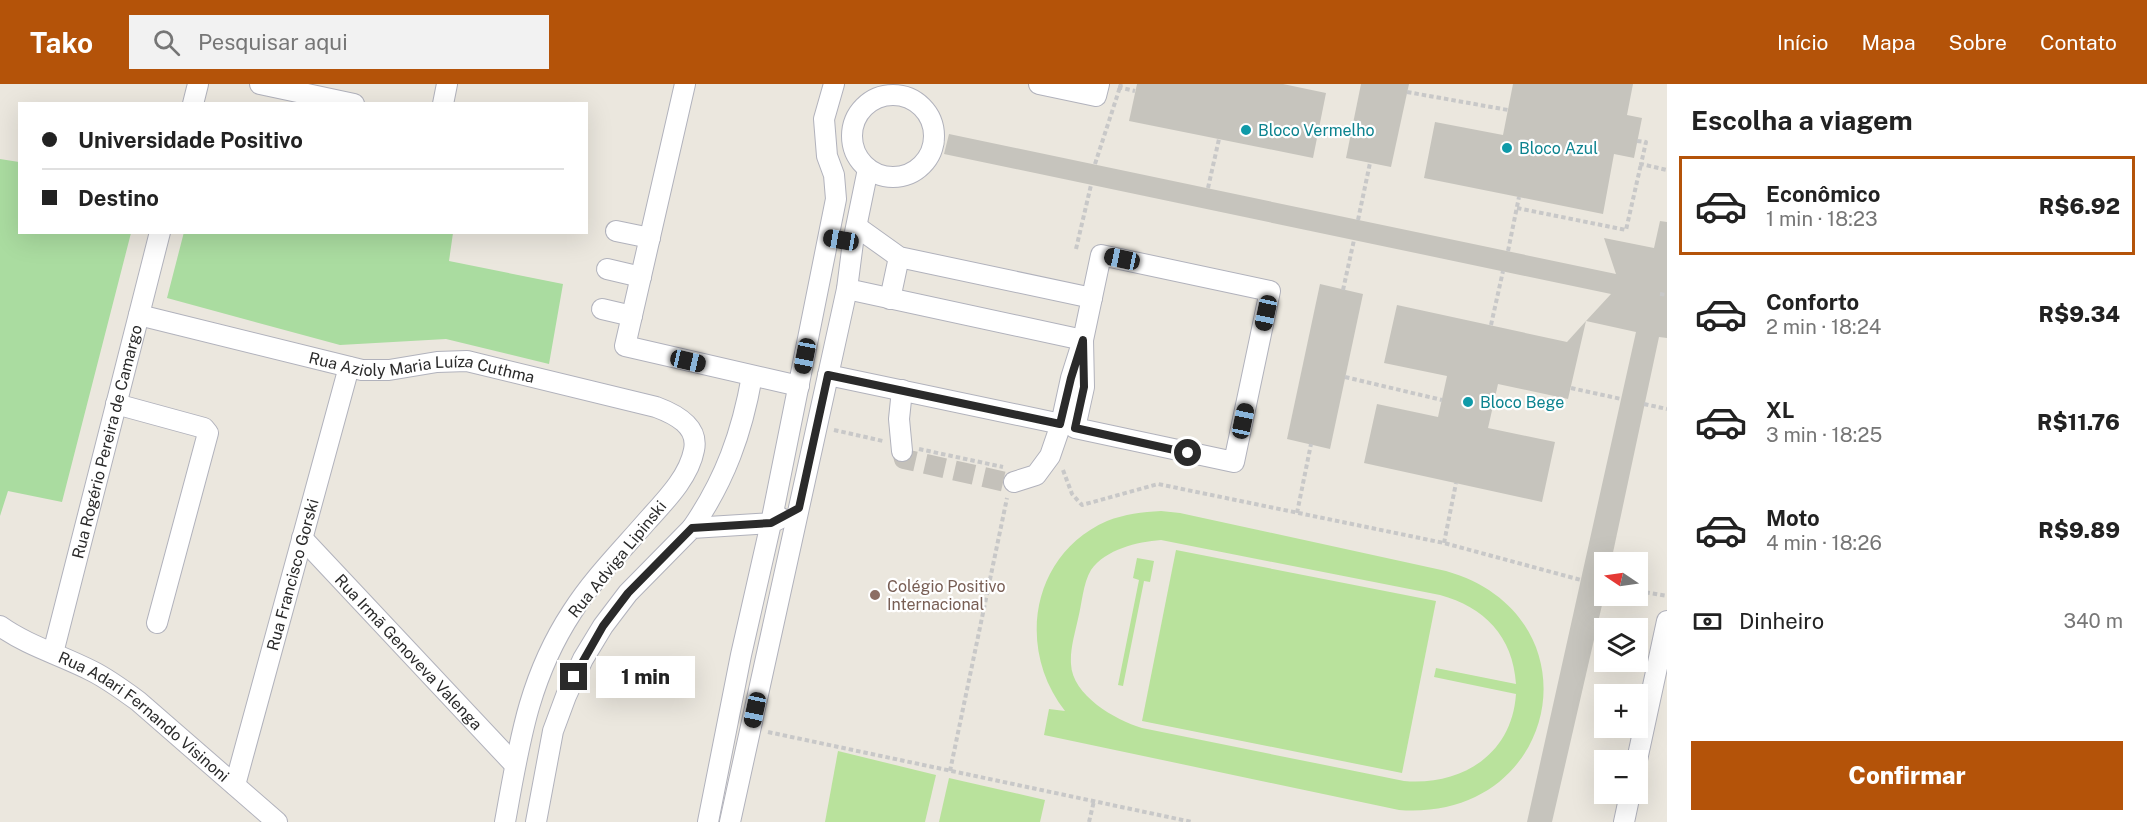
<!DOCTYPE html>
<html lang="pt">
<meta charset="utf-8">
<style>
:root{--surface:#fff;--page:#f2f2f2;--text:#222;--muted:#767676;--line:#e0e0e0;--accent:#b45309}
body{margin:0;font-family:"Public Sans",sans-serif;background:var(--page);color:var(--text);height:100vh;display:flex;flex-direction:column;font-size:22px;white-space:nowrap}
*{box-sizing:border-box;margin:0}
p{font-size:20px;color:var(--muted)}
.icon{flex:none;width:33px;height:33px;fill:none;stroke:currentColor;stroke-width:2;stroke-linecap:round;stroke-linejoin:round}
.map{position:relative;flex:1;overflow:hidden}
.panel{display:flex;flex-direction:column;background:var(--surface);width:480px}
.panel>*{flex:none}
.banner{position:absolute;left:18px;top:18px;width:570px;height:132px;border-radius:0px;box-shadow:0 6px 24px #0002;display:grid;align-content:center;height:132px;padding:0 24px;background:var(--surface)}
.needle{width:39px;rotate:283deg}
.fabs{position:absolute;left:1594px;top:468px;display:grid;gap:12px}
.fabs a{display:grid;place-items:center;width:54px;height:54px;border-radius:0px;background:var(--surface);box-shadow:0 6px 24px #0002;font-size:30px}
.end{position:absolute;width:27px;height:27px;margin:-14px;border:8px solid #2a2a2a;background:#fff;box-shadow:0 0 0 3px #fff}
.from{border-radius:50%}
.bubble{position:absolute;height:42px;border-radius:0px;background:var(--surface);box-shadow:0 6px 24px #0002;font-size:20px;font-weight:800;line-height:42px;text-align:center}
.car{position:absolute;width:18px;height:36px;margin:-18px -9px;border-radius:8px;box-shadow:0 0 4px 2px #0007;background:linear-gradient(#222 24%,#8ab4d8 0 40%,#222 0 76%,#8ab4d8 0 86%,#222 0)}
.banner b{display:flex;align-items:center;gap:21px;height:57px;font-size:22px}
.banner b+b{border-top:2px solid var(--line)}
.banner i{width:15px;height:15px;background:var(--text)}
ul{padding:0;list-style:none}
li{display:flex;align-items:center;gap:18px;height:99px;margin:0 12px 9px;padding:0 12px;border:3px solid transparent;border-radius:0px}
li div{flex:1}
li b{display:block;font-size:22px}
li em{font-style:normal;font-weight:800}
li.active{border-color:var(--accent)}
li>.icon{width:54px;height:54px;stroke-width:1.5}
h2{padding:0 24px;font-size:27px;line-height:72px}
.pay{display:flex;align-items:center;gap:15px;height:66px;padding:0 24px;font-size:22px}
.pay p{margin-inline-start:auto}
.action{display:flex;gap:12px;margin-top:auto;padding:12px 24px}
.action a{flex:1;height:69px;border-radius:0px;background:var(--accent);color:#fff;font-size:24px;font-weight:800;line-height:69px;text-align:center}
header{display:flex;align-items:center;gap:36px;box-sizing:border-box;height:84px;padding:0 30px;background:var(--accent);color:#fff}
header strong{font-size:28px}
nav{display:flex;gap:33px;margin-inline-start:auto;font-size:21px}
.search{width:420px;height:54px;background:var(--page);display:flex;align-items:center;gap:15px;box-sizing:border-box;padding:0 21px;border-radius:0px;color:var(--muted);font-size:22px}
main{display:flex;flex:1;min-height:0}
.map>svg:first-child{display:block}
.green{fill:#aadca0}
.pitch{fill:#b9e29c;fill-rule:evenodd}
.building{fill:#c6c4bd}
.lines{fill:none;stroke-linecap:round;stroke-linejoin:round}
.minor-tunnel{stroke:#c4c1ba;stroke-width:20;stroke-dasharray:20 10;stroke-linecap:butt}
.minor-casing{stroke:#b1b2bc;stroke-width:22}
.path{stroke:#c8c8c8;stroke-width:4;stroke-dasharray:4.5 3;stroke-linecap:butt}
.minor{stroke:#fff;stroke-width:20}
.route{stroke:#2a2a2a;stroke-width:8}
.culture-dot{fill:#0f9aa8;stroke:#fff;stroke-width:2}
.education-dot{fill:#8d6e63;stroke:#fff;stroke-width:2}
.labels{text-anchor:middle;stroke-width:4.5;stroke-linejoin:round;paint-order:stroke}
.culture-label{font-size:16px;fill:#0d838f;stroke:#fff;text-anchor:start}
.street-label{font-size:16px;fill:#2a2a2a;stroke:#fff}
.education-label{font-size:16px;fill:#785e54;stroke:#fff;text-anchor:start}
</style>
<header>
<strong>Tako</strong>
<div class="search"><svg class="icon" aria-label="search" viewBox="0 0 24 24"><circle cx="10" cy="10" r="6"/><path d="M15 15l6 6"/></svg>Pesquisar aqui</div>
<nav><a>Início</a><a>Mapa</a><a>Sobre</a><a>Contato</a></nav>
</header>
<main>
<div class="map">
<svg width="1667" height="738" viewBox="0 0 1667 738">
<rect width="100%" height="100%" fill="#ebe7de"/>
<g class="green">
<path d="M0,75l19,3 1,70 111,1 -69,269 -54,-11 -8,25z"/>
<path d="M184,148l269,1 -4,28 114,23 -14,80 -103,-25 -106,6 -173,-47z"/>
</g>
<g class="pitch">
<path d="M1161,427l19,2 266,58c155,44 115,251 -47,239l-355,-75 5,-26 16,2c-49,-62 -34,-157 42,-190 18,-7 35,-9 54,-10zM1161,456l279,55c44,12 73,41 76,89l-80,-16 -2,9 82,17c-4,61 -55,92 -112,87l-262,-53c-27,-8 -70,-33 -71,-64 -1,-15 4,-31 7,-45 4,-15 5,-36 13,-49 15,-21 46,-28 70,-30z"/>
<path d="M1176,466l260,51 -34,172 -260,-52z"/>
<path d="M1137,474l17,3 -4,21 -6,-1 -21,105 -5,-1 21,-105 -6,-2z"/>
<path d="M838,667l98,24 -11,47h-100z"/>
<path d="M949,694l96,22 -5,22h-101z"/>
</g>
<g class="building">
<path d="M1137,0h146l43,9 -13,65 -184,-37z"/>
<path d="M1361,0h48l-18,83 -45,-9z"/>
<path d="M1513,0h120l-6,31 15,3 -8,40 -20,-4 -11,60 -179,-36 11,-56 68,13z"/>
<path d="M949,50l667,140 -12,-36 50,10 6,-27 7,1v116l-8,-1 -48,225h-6v30l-53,230h-25l109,-490 -50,-11 25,-27 -667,-140z"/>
<path d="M1320,200l43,10 -33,155 -43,-10z"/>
<path d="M1397,221l170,37 19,-21 -18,78 -70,-15 -10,44 67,14 -13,60 -178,-39 13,-59 61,13 9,-41 -63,-13z"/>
</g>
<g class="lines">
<path class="minor-tunnel" d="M902,367l2,8 106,24 4,-1"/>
<defs>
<g id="minor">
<path d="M260,0l94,20"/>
<path d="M685,0l-60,262 174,40"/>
<path d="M1039,0l57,12 3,-12"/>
<circle cx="893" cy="52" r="41"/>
<path d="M193,20l5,-20"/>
<path d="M443,20l4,-20"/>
<path d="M857,143l42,30 193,41"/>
<path d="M616,147l34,7"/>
<path d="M607,185l34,8"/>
<path d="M847,205l236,51"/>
<path d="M890,215l9,-42"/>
<path d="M602,225l30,7"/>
<path id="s1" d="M139,231l223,55h27l48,-8 30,-1 189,46c19,7 43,19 38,43 -5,27 -29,51 -47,71 -26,30 -54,58 -75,91 -44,67 -53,133 -67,210"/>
<path d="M828,291l233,49"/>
<path d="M902,306l-3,29 3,32"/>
<path d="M116,320l88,24 4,5 -51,190"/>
<path d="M1014,398l22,-7 14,-19 11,-32 10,-46 12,-38 18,-85 169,36 -36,171 -159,-34 9,-41 -1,-47"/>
<path d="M692,444c33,-48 50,-95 60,-152"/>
<path id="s2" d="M302,454l213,227"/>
<path id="s3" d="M0,542c28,20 61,29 92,45 16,8 31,19 46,30l139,121"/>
<path id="s4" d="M53,569l107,-421"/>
<path d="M1637,676l30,-139"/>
<path id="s5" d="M235,701l114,-418"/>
<path d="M536,738l17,-91 13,-35 17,-37 20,-33 25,-33 64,-65 79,-5 65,-324 -2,-24 -7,-19 -3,-37 10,-35"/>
<path d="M708,738l33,-167 30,-132 10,-5"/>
<path d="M730,738l117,-533 6,-47 15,-73"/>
<path d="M1624,738l6,-28"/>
</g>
</defs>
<use href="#minor" class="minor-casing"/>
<g class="path">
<path d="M1118,3l17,4"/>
<path d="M1407,8l101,18"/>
<path d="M933,57l14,3"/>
<path d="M1637,57l9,1 -5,22 26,6"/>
<path d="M1095,80l26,-80"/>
<path d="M1208,104l11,-49"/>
<path d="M1517,124l109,22 15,-66"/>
<path d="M1358,136l12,-57"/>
<path d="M1076,165l15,-64"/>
<path d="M1508,167l11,-54"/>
<path d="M1343,206l11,-50"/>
<path d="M1660,210l7,1"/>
<path d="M1491,241l12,-54"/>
<path d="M1345,293l97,23"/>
<path d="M1571,304l50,11"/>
<path d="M1644,320l23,5"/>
<path d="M834,346l49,11"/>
<path d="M919,365l84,18"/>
<path d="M1063,386l9,24 10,11 76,-21 286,59 137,37"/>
<path d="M1297,429l14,-69"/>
<path d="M1444,459l12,-60"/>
<path d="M1638,507l29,5"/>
<path d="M768,648l424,90"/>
<path d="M950,687l57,-273"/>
<path d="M1089,738l5,-21"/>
</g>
<use href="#minor" class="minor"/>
</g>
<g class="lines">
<path class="route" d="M574,593l29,-51 25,-33 64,-65 79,-5 28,-15 29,-133 232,49 11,-46 12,-38 1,47 -9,41 113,25"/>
</g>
<g class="culture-dot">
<circle cx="1246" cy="46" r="6"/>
<circle cx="1507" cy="64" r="6"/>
<circle cx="1468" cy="318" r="6"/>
</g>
<circle class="education-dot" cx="875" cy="511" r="6"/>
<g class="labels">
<g class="culture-label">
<text x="1258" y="52">Bloco Vermelho</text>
<text x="1519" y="70">Bloco Azul</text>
<text x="1480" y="324">Bloco Bege</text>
</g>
<g class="street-label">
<text dy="6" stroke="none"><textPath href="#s1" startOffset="290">Rua Azioly Maria Luíza Cuthma</textPath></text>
<text dy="6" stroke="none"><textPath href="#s4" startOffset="218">Rua Rogério Pereira de Camargo</textPath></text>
<text transform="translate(617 475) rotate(-51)" y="6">Rua Adviga Lipinski</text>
<text dy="6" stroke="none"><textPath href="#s5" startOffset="218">Rua Francisco Gorski</textPath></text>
<text dy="6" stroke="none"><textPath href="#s2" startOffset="156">Rua Irmã Genoveva Valenga</textPath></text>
<text dy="6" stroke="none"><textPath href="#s3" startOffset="171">Rua Adari Fernando Visinoni</textPath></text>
</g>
<g class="education-label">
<text x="887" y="508">Colégio Positivo<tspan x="887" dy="18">Internacional</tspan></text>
</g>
</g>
</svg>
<div class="fabs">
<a><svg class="needle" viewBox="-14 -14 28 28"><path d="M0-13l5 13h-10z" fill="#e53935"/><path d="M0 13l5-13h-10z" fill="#767676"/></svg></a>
<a><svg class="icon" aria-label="layers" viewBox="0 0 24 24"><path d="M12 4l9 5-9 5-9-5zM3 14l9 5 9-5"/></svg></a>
<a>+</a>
<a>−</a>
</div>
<i class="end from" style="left:1188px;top:369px"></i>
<i class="end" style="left:574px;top:593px"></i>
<div class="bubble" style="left:596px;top:572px;width:99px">1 min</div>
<i class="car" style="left:841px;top:156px;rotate:280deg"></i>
<i class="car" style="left:1122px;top:175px;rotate:282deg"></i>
<i class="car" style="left:1266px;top:229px;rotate:192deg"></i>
<i class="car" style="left:805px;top:272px;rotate:191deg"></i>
<i class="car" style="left:688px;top:277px;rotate:103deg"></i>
<i class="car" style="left:1243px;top:337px;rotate:12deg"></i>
<i class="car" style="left:755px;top:626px;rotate:192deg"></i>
<div class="banner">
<b><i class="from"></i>Universidade Positivo</b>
<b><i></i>Destino</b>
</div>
</div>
<section class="panel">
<h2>Escolha a viagem</h2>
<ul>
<li class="active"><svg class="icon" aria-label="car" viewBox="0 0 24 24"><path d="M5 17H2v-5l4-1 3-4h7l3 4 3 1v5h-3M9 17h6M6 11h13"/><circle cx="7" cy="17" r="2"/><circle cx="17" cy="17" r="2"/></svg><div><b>Econômico</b><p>1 min · 18:23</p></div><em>R$6.92</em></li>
<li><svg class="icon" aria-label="car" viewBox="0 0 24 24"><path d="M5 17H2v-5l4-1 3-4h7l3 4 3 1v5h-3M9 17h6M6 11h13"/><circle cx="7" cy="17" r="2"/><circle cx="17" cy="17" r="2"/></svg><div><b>Conforto</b><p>2 min · 18:24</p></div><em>R$9.34</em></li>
<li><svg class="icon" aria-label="car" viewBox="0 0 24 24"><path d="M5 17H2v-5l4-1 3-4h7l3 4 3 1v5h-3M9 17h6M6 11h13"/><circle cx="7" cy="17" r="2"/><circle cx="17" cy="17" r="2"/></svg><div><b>XL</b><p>3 min · 18:25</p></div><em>R$11.76</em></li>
<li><svg class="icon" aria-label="car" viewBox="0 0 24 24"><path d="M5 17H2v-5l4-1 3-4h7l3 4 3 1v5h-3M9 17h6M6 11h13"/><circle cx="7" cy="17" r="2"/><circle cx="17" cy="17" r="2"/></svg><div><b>Moto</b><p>4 min · 18:26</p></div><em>R$9.89</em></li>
</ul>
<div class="pay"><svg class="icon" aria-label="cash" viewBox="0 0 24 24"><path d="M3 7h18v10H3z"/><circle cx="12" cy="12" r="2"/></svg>Dinheiro<p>340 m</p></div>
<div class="action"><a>Confirmar</a></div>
</section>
</main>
